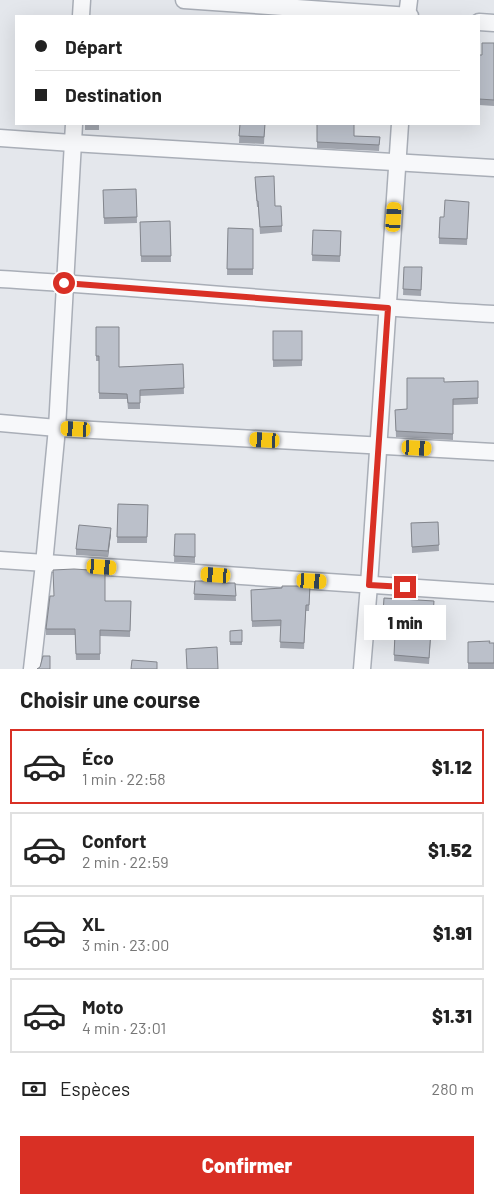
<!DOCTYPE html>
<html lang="fr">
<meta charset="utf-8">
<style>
:root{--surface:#fff;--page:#f2f2f2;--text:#222;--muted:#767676;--line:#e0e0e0;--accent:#d93025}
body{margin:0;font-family:Barlow,sans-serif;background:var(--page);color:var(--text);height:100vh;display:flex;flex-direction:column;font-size:19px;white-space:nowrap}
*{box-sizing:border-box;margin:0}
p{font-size:16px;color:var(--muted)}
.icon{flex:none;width:28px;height:28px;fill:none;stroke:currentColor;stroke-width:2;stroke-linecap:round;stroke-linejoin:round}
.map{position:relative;height:669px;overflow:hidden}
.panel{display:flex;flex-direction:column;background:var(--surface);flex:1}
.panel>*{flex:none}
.banner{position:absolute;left:15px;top:15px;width:465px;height:110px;border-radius:0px;box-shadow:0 5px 20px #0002;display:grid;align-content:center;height:110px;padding:0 20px;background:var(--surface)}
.end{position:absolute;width:22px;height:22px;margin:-11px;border:6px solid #d93025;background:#fff;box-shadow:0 0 0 2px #fff}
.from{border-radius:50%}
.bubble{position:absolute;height:35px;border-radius:0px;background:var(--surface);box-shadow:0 5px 20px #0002;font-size:16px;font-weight:800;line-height:35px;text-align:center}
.car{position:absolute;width:15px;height:30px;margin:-15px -8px;border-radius:6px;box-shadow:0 0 4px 1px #0007;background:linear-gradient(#f5c518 24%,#345 0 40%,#f5c518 0 76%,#345 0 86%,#f5c518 0)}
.banner b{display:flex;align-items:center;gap:18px;height:48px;font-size:19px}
.banner b+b{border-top:1px solid var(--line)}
.banner i{width:12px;height:12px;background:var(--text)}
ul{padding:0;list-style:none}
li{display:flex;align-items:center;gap:15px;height:75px;margin:0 10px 8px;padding:0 10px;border:2px solid var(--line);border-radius:0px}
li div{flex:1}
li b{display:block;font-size:19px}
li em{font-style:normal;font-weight:800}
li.active{border-color:var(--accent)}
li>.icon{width:45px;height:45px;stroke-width:1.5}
h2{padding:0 20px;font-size:22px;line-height:60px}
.pay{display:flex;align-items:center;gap:12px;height:55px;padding:0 20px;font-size:19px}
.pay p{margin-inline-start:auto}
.button{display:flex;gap:10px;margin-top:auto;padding:10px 20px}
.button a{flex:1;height:58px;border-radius:0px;background:var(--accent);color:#fff;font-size:20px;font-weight:800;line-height:58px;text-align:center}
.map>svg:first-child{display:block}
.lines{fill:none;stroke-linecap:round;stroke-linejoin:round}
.street-casing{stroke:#a9aeb7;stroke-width:19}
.street{stroke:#f7f8fa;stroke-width:16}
.wall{fill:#a1a5ae}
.shaded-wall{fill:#83868d}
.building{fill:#bbc0ca;stroke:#83868d}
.route{stroke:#d93025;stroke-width:6}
</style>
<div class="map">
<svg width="494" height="669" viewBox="0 0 494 669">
<rect width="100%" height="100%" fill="#e4e7ec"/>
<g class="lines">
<defs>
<g id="street">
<path d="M184,0l226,16"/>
<path d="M81,16l1,-16"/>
<path d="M407,16l2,-16"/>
<path d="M479,22l15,1"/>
<path d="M0,138l72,5 422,25"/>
<path d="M0,279c165,10 329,26 494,35"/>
<path d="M0,423l57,5 437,24"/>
<path d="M0,560l494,33"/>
<path d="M32,669l12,-105 13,-136 17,-304"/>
<path d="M362,669l7,-84 31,-461"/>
</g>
</defs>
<use href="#street" class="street-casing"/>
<use href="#street" class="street"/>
</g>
<g class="wall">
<path d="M494,43v63l-15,-1v-50h3z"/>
<rect x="85" y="124" width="14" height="6"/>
<path d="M240,124h25l-1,20 -25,-1z"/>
<path d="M317,124l37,12 26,1 -1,14 -62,-3z"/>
<path d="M255,183l20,23 7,20v6l-22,2 -2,-27h-1z"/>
<path d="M136,189l1,34 -33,1 -1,-34z"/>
<path d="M469,202l-2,43 -28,-1v-6l5,-21z"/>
<path d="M170,221l1,41h-30l-1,-40z"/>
<path d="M228,228l25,1v46h-26z"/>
<path d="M313,230l28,1 -1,31 -28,-1z"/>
<path d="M404,267h18l-1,29 -18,-1z"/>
<path d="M96,327l23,40 64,-3 1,30 -44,2v13h-12l-1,-10h-28v-38h-3z"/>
<path d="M273,331h29v35l-29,1z"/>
<path d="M478,381v23l-25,1v35l-57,-3 -1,-27 12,-1 37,-27z"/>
<path d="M118,504l30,1 -1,38h-30z"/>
<path d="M438,522l1,29 -27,2 -1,-30z"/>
<path d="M111,534l-3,23 -32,-2v-6z"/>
<path d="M175,534h20v29l-21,-1z"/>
<path d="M195,581l27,2h13l1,18 -42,-1z"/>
<path d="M310,586l-1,25h-3l-2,38 -24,-1 1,-22 -29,1 -1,-37z"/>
<path d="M384,598l50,3 -1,21h-1l-3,42 -35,-3 1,-41 -12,-1z"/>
<path d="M105,601h26l-1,36 -30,-1v24h-24l-1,-25h-29v-6z"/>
<path d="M242,630v15h-12v-14z"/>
<path d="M468,642l26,1v26h-26z"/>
</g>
<path class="shaded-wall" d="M111,528v6l-3,23v-6z"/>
<g class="building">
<path d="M482,43h12v57l-15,-1v-44h3z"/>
<path d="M240,124h25l-1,13 -25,-1z"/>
<path d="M317,124h37v12l26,1 -1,8 -62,-3z"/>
<path d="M274,176l1,30h6l1,20 -22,1 -2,-26h-1l-2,-24z"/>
<path d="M136,189l1,28 -33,1 -1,-28z"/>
<path d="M445,200l24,2 -2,37 -28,-1 1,-21h4z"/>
<path d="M170,221l1,35h-30l-1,-34z"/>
<path d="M228,228l25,1v40h-26z"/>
<path d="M313,230l28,1 -1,25 -28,-1z"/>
<path d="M404,267h18l-1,23 -18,-1z"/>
<path d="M96,327h23v40l64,-3 1,24 -44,2v13h-12l-1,-9 -28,-1v-37h-3z"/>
<rect x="273" y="331" width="29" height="29"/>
<path d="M407,378h37v4l34,-1v17l-25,1v35l-57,-3 -1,-21 12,-1z"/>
<path d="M118,504l30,1 -1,32h-30z"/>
<path d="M438,522l1,23 -27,2 -1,-24z"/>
<path d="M79,525l32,3 -3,23 -32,-2z"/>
<path d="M175,534h20v23l-21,-1z"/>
<path d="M74,569l31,2v30h26l-1,30 -30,-1v24h-24l-1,-25h-29l4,-33h4l-1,-26z"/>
<path d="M195,581h27v2h13l1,13 -42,-2z"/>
<path d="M282,586h28l-1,19h-3l-2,38 -24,-1 1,-22 -29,1 -1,-31 31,-2z"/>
<path d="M384,598l50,3 -1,15h-1l-3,42 -35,-3 2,-41 -13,-1z"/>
<path d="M242,630v12h-12v-11z"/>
<path d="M490,641l-1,2h5v20h-26v-21z"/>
<path d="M217,647l1,22h-31l-1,-20z"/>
<path d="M43,656h7v13h-13l3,-2z"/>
<path d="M132,660l25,2v7h-26z"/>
</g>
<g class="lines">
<path class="route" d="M64,283l324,25 -19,277 36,2"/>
</g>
</svg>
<i class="end from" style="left:64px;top:283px"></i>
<i class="end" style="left:405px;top:587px"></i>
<div class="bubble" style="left:364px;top:605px;width:82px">1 min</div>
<i class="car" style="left:394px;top:217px;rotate:4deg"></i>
<i class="car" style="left:76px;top:429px;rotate:273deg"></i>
<i class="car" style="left:265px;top:440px;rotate:273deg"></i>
<i class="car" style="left:417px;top:448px;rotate:93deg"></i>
<i class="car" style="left:102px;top:567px;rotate:94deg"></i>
<i class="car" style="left:216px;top:575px;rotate:274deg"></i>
<i class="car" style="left:312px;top:581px;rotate:93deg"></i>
<div class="banner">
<b><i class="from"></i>Départ</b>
<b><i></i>Destination</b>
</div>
</div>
<section class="panel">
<h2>Choisir une course</h2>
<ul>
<li class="active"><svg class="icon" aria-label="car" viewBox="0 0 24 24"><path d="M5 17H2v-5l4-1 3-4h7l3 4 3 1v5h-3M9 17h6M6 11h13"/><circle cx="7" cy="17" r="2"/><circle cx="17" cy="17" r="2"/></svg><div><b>Éco</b><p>1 min · 22:58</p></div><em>$1.12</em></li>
<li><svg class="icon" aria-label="car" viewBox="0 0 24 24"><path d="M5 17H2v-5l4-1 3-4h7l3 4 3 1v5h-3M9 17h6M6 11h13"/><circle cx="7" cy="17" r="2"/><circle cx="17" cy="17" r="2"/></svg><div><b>Confort</b><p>2 min · 22:59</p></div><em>$1.52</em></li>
<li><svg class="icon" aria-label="car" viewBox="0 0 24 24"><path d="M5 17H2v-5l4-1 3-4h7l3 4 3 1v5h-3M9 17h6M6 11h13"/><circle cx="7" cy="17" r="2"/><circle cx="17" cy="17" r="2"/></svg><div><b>XL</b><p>3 min · 23:00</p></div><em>$1.91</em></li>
<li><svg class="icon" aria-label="car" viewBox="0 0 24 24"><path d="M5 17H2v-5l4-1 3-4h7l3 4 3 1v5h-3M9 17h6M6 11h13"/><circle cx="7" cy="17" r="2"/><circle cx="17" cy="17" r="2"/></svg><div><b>Moto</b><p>4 min · 23:01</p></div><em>$1.31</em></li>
</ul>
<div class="pay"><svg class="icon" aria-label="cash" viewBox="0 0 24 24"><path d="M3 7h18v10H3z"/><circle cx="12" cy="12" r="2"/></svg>Espèces<p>280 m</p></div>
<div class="button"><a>Confirmer</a></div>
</section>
